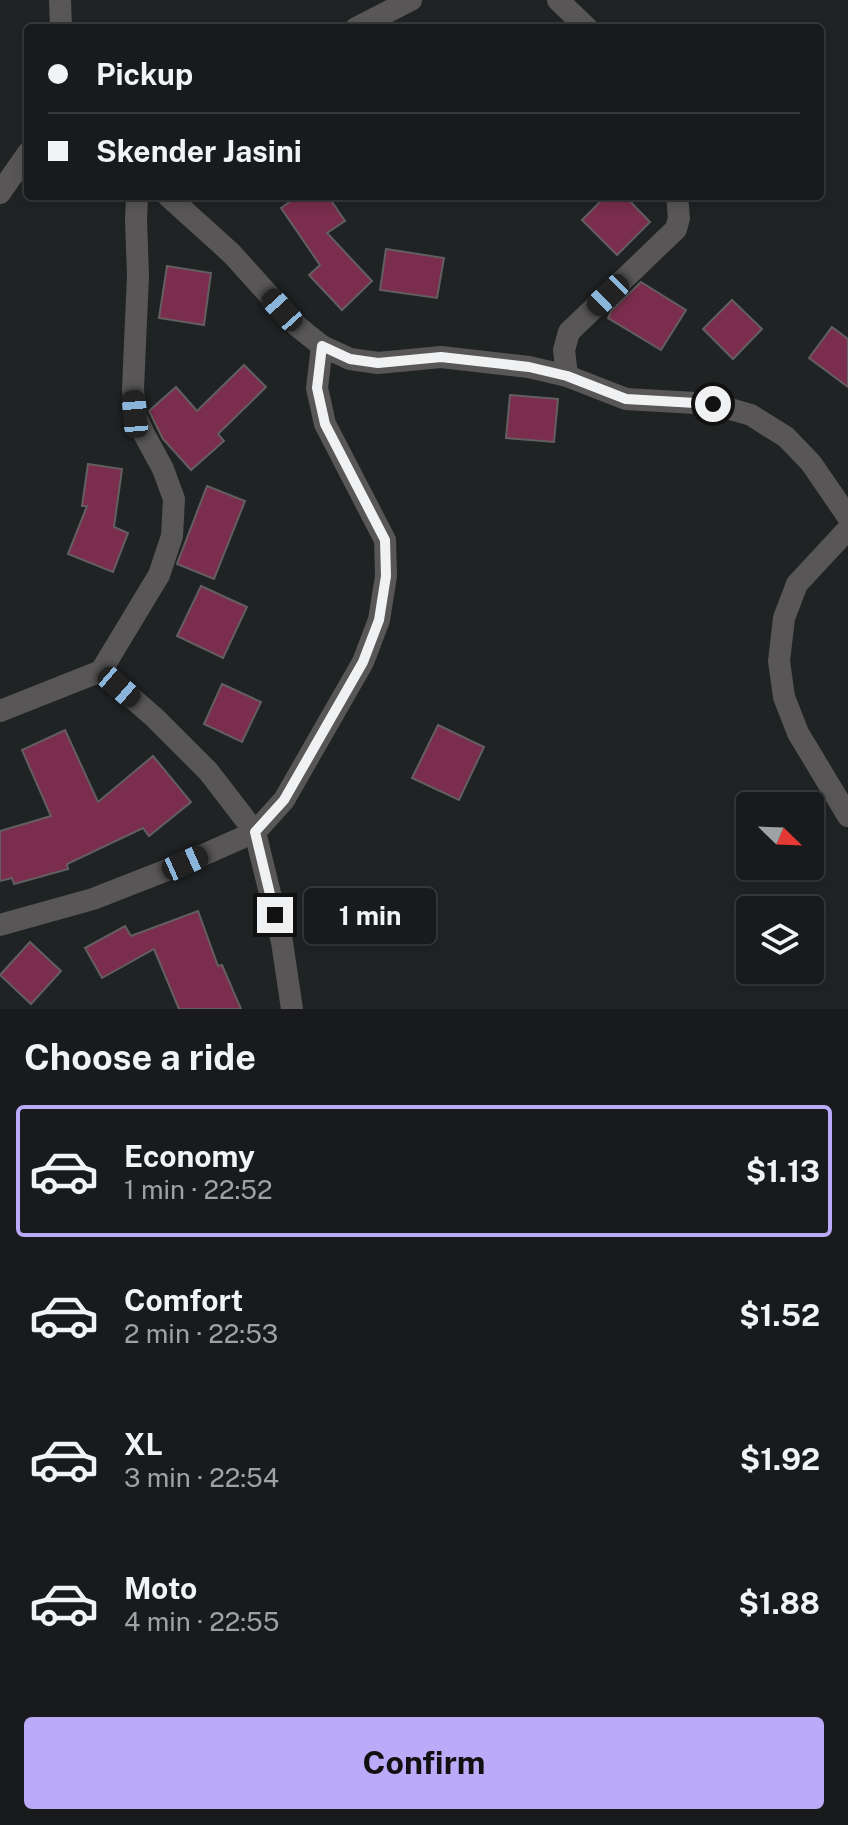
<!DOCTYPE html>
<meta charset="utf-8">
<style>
:root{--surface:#181a1b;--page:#212324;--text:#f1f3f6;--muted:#9fa1a3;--line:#36383a;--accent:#baaaf7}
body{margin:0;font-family:"Public Sans",sans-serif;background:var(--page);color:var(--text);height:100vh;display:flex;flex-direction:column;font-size:30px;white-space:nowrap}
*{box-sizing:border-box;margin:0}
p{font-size:26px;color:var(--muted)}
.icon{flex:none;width:44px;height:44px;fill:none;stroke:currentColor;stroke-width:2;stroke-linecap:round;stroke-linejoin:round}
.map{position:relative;height:1009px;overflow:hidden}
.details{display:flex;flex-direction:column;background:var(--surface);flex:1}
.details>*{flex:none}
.banner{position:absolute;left:24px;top:24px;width:800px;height:176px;border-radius:8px;box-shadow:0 4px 12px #0003,0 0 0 2px var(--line);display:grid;align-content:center;height:176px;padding:0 24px;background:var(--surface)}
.needle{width:52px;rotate:113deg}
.buttons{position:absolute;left:736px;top:792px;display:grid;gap:16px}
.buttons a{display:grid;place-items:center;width:88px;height:88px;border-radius:8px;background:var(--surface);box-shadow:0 4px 12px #0003,0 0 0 2px var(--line);font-size:40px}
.end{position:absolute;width:36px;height:36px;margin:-18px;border:10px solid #f0f1f3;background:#111;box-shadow:0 0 0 4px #111}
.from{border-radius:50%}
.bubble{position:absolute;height:56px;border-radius:8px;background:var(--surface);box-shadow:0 4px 12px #0003,0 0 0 2px var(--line);font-size:26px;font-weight:700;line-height:56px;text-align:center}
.car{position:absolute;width:24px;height:48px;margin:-24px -12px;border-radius:10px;box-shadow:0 0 6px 2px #0007;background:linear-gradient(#222 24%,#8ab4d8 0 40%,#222 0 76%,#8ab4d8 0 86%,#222 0)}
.banner b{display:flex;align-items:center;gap:28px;height:76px;font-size:30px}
.banner b+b{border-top:2px solid var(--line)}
.banner i{width:20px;height:20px;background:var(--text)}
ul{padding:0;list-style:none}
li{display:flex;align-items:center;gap:24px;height:132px;margin:0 16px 12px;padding:0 8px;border:4px solid transparent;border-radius:8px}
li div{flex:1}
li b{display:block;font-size:30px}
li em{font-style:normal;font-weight:700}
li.active{border-color:var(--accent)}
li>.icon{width:72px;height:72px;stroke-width:1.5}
h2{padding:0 24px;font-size:36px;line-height:96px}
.cta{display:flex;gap:16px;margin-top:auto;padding:16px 24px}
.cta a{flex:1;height:92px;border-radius:8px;background:var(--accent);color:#111;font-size:32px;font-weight:700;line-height:92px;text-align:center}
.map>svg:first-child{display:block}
.building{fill:#7a2d4c;stroke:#635f60;stroke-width:2}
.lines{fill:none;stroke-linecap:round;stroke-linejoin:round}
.street{stroke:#585656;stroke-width:22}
.route{stroke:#f0f1f3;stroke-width:10}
</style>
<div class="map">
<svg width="848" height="1009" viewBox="0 0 848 1009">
<rect width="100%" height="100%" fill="#202324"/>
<g class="building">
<path d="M298,196h30l17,25 -18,12 45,48 -30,29 -33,-35 11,-10 -39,-57z"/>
<path d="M606,196h19l25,26 -33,33 -35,-35z"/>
<path d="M386,249l58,9 -7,40 -57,-8z"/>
<path d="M167,266l44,7 -7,52 -45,-7z"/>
<path d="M641,282l45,28 -25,40 -53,-32 4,-8z"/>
<path d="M732,300l30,29 -29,30 -30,-30z"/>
<path d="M832,327l16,12v48l-39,-29z"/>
<path d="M244,365l22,22 -48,47 6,7 -33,29 -28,-31 -14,-28 27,-24 21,24z"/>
<path d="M510,395l48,4 -4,43 -48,-4z"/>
<path d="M88,464l34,5 -8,58 14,6 -15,39 -45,-18 19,-48h-5z"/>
<path d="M207,486l38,15 -31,78 -37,-15z"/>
<path d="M201,586l46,21 -24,51 -46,-22z"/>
<path d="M222,684l39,18 -19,40 -38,-18z"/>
<path d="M438,725l46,22 -25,53 -47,-22z"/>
<path d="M65,730l33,72 55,-46 38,46 -42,34 -6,-8 -76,36 1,5 -54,15 -2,-6 -12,3v-50l51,-15 -29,-66z"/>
<path d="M198,911l20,55 4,-1 19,44h-62l-25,-60 -52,29 -17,-30 40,-22 6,10z"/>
<path d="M30,942l31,29 -30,33 -31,-29z"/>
</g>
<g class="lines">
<g class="street">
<path d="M60,0l1,28"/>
<path d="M558,0l29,28"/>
<path d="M356,28l55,-28"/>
<path d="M0,193l28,-40"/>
<path d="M137,196l-1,25 2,54 -5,114 2,25 9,20 19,35 11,30 -2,37 -13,39 -58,96 54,47 53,53 47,61 27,110 10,67"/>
<path d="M168,196l64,58 65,72 25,20 28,13 28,4 63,-6 88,10 38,9 59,23 87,5 38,11 35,22 25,26 37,54"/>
<path d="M567,376l-3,-26 5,-18 107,-103 3,-11 -2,-22"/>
<path d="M848,529l-51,55 -13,34 -5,43 5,36 14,36 50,83"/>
<path d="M0,711l101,-40"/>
<path d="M0,925l93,-26 92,-36 70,-31 29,-32 79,-138 16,-42 7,-44 -1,-36 -60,-116 -8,-36 5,-42"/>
</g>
</g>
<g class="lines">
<path class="route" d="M275,915l-20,-83 29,-32 79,-138 16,-42 7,-44 -1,-36 -60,-116 -8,-36 5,-42 28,13 28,4 63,-6 88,10 38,9 59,23 87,5"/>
</g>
</svg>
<div class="buttons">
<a><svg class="needle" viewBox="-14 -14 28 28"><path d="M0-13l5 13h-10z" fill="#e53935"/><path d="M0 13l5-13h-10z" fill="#9fa1a3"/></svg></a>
<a><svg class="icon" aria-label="layers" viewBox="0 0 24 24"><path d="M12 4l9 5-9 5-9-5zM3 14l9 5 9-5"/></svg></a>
</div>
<i class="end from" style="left:713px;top:404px"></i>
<i class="end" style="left:275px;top:915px"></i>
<div class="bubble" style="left:304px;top:888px;width:132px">1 min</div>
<i class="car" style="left:608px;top:295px;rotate:226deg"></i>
<i class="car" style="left:282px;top:310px;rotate:318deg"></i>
<i class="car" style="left:135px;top:414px;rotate:355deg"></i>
<i class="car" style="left:119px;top:687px;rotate:131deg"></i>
<i class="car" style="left:185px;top:863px;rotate:66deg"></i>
<div class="banner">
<b><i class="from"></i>Pickup</b>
<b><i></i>Skender Jasini</b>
</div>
</div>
<section class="details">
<h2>Choose a ride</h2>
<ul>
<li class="active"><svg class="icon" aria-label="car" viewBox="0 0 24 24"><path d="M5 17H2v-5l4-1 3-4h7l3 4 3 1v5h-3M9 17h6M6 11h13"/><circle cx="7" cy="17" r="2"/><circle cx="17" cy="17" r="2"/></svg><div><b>Economy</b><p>1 min · 22:52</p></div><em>$1.13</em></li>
<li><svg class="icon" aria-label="car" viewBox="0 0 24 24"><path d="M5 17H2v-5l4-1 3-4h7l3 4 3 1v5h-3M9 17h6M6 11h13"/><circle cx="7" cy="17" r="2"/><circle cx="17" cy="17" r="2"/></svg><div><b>Comfort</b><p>2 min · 22:53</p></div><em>$1.52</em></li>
<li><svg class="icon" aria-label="car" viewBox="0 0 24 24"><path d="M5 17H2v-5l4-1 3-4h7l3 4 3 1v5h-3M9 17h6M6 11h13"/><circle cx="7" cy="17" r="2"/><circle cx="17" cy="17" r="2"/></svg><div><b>XL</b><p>3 min · 22:54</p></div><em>$1.92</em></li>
<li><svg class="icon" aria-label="car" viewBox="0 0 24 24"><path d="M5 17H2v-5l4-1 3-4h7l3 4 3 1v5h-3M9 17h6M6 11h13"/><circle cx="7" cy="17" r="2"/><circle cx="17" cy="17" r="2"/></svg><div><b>Moto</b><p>4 min · 22:55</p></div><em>$1.88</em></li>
</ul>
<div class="cta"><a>Confirm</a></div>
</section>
